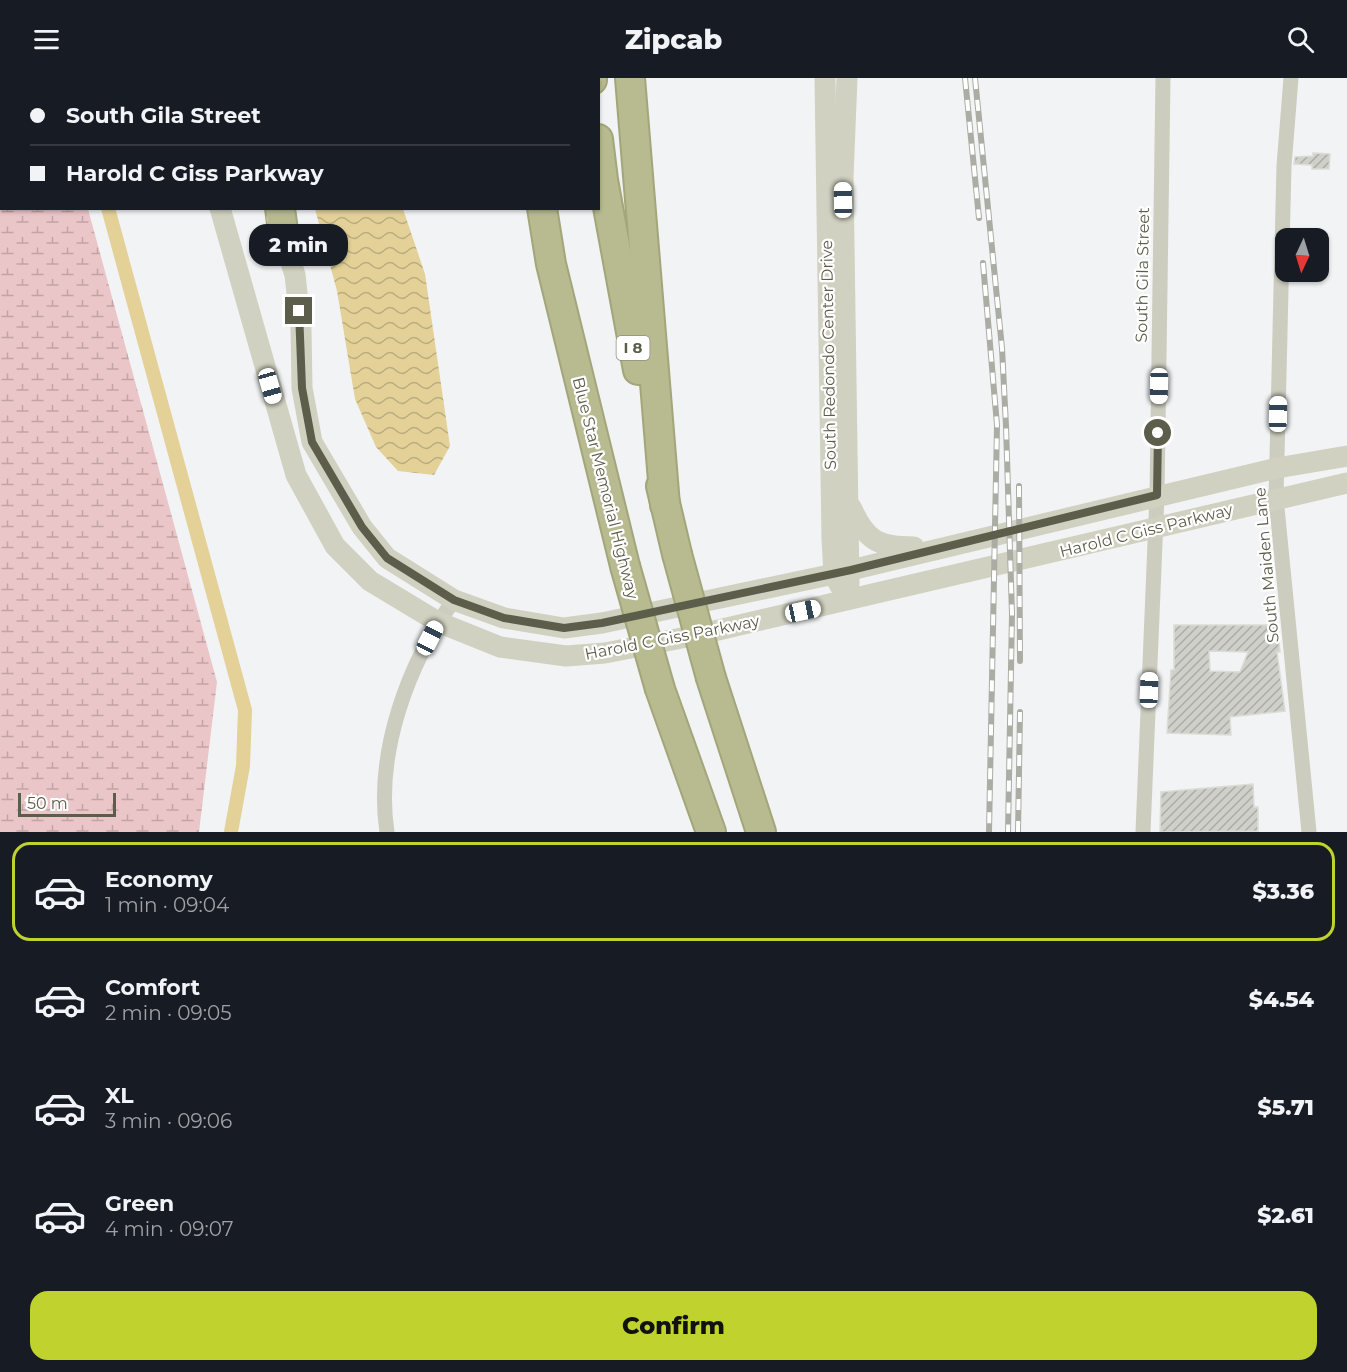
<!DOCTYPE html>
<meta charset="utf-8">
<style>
:root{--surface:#171b24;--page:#20242c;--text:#f1f3f6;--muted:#9ea1a6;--line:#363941;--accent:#c0d22e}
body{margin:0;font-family:Montserrat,sans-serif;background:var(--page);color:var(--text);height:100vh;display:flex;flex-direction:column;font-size:22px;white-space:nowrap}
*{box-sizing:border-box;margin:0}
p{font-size:20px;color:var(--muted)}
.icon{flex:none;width:33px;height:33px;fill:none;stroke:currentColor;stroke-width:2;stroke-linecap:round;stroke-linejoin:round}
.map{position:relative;height:754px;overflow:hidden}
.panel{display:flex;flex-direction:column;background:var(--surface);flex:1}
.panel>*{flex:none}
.top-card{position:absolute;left:0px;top:0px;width:600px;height:132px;box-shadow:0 2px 4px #0004;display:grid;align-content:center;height:132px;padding:0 30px;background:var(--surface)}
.needle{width:39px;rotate:184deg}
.fabs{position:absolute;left:1275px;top:150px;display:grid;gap:12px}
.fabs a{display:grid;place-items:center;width:54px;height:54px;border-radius:12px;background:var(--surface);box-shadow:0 2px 4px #0004;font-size:30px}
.scale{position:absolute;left:18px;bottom:15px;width:98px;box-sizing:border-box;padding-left:6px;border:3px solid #5d5d4b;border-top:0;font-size:16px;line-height:21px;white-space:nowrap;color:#5d5d4b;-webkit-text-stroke:4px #fff;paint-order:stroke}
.end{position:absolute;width:27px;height:27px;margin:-14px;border:8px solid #5d5d4b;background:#fff;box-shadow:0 0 0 3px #fff}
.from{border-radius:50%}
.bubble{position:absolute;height:42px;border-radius:18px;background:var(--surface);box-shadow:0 2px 4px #0004;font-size:20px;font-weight:800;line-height:42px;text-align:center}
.car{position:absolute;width:18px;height:36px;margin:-18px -9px;border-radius:8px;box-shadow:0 0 4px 2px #0007;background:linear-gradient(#fff 24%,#345 0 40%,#fff 0 76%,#345 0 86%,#fff 0)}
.top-card b{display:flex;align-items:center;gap:21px;height:57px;font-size:22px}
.top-card b+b{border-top:2px solid var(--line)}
.top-card i{width:15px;height:15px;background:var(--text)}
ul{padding:10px 0 0;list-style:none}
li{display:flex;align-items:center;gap:18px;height:99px;margin:0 12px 9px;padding:0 18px;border:3px solid transparent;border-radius:18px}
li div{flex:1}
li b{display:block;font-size:22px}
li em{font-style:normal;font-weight:800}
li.active{border-color:var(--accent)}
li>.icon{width:54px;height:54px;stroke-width:1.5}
.action{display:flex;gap:12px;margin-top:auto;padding:12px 30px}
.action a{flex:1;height:69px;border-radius:18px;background:var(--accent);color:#111;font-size:24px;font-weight:800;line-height:69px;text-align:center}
header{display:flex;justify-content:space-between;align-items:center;height:78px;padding:0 30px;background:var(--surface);font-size:27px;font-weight:800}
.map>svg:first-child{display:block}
.wetland{fill:url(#wetland-marsh)}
.water{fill:url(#water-waves)}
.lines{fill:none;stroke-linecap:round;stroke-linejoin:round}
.canal{stroke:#e3d198;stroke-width:14}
.building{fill:url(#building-hatch);stroke:#dbdcd6;stroke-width:1.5;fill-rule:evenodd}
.motorway-casing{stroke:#a3a67a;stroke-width:32}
.minor{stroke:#ccccbf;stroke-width:15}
.secondary{stroke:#d0d1c0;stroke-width:21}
.motorway{stroke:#b8ba8f;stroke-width:28}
.rail-casing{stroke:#abaca4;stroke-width:6}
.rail{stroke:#fff;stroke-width:4;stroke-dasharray:11;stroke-linecap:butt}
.motorway-bridge-casing{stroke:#a3a67a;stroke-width:32;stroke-linecap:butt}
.motorway-bridge{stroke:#b8ba8f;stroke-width:28}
.route{stroke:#5d5d4b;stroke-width:8}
.labels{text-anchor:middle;stroke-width:4.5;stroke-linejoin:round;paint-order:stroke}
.shield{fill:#fff;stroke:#8e8e81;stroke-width:1.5}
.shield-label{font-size:15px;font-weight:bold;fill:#5d5d4b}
.street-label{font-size:16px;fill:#5d5d4b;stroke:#fff}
</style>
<header><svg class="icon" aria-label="menu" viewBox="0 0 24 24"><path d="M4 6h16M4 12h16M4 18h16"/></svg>Zipcab<svg class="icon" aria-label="search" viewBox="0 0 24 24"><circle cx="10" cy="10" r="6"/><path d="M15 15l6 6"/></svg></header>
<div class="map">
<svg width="1347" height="754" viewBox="0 0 1347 754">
<defs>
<pattern id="wetland-marsh" width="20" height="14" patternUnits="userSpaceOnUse" patternTransform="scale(1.5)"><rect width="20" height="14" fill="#ebc6c9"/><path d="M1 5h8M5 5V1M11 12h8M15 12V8" fill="none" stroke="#c2a4a5"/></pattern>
<pattern id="water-waves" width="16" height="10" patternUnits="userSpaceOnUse" patternTransform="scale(1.5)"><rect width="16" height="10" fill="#e3d198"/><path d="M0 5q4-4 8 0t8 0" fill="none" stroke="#bbad7e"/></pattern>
<pattern id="building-hatch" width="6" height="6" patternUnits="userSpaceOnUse" patternTransform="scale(1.5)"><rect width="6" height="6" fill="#cfd0c9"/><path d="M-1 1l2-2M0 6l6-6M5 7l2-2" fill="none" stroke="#abaca5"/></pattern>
</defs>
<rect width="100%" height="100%" fill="#f2f3f4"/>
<path class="wetland" d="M0,0h53l-51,2v128l86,1 129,473 -18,150h-199z"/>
<path class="water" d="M315,131h88l22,65 25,172 -16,29 -36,-4 -22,-24 -21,-48 -18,-108z"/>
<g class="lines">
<g class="canal">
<path d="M73,0v2"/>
<path d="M108,130l137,502 -2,56 -12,66"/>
</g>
</g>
<g class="building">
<path d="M1313,75l17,1 -1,15h-17v-4l-18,-1 1,-7 18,-1z"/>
<path d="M1174,547h103l3,27h-3l8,59 -55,6 1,18 -64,-2 4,-63h3zM1209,573l39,1 -8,20 -30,-1z"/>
<path d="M1253,706l1,23h4v24l-98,1 1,-40z"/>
</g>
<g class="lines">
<defs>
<g id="motorway">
<path d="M498,0l1,2"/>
<path d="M521,0v2"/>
<path d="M592,0v2"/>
<path d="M630,0l35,427"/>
<path d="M287,2l1,-2"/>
<path d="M598,61l5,41 35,190"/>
<path d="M280,130l3,23"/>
<path d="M542,130l9,56 74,302"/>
<path d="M661,408l16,68"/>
<path d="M711,600l50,154"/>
<path d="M660,611l51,143"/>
</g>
</defs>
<use href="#motorway" class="motorway-casing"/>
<g class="minor">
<path d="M1291,0l-7,88 -8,332 33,334"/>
<path d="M387,754c-12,-79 21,-169 67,-232"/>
<path d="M1143,754l14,-337 6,-417"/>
</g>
<g class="secondary">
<path d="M180,0l1,2"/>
<path d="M825,0l7,462 2,34 6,12"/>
<path d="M847,0l-4,99 6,407"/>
<path d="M264,2l1,-2"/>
<path d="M220,130l76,267 39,71 35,35 68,41 62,25 66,9 39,-3 92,-18 650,-152"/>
<path d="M277,140l18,57 6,54 1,59 10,54 50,85 25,31 67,42 50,18 60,10 38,-5 232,-49 443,-106 70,-12"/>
<path d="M851,429c15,34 27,40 63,40"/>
</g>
<use href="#motorway" class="motorway"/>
<defs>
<g id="rail">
<path d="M965,0l14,140"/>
<path d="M975,0l27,270 4,78 6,188 -4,218"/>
<path d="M983,185l14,162 -8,407"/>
<path d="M1019,408l1,175"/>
<path d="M1018,754l2,-120"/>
</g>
</defs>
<use href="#rail" class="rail-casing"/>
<use href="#rail" class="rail"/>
<defs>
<g id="motorway-bridge">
<path d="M677,476l34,124"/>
<path d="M625,488l35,123"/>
</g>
</defs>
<use href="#motorway-bridge" class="motorway-bridge-casing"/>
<use href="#motorway-bridge" class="motorway-bridge"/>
</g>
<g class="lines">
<path class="route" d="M299,233l3,77 10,54 50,85 25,31 67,42 50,18 60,10 38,-5 249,-53 306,-75 1,-62"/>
</g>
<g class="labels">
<rect class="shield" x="616.5" y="258" width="33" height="24" rx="4.5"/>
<g class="shield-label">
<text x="633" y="275">I 8</text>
</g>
<g class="street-label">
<text transform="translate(1142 197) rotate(-89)" y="6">South Gila Street</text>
<text transform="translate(828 277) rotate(-91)" y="6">South Redondo Center Drive</text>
<text transform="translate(606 410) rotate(76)" y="6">Blue Star Memorial Highway</text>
<text transform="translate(1146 452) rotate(-14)" y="6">Harold C Giss Parkway</text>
<text transform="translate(1266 487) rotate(-95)" y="6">South Maiden Lane</text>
<text transform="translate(672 559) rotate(-11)" y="6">Harold C Giss Parkway</text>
</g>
</g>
</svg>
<div class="fabs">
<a><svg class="needle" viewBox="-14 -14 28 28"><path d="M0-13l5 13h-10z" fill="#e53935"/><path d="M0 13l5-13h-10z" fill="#9ea1a6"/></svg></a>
</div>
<div class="scale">50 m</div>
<i class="end from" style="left:1158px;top:355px"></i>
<i class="end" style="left:299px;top:233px"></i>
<div class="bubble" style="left:249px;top:146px;width:99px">2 min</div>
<i class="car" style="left:843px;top:122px;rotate:359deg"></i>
<i class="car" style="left:270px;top:308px;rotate:164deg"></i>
<i class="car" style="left:1159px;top:308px;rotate:181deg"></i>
<i class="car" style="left:1278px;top:336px;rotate:1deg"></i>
<i class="car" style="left:803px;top:533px;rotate:78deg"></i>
<i class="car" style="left:430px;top:560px;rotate:27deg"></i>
<i class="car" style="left:1149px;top:612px;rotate:2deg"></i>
<div class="top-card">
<b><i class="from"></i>South Gila Street</b>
<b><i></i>Harold C Giss Parkway</b>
</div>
</div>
<section class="panel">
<ul>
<li class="active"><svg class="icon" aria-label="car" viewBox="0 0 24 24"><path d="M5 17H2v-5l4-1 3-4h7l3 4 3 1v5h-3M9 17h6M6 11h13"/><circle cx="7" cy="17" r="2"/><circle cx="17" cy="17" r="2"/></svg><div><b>Economy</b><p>1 min · 09:04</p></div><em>$3.36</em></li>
<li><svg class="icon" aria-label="car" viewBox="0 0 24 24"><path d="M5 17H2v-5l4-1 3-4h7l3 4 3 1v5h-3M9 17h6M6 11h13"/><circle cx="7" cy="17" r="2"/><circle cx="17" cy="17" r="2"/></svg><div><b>Comfort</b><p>2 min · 09:05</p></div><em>$4.54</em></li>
<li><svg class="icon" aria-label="car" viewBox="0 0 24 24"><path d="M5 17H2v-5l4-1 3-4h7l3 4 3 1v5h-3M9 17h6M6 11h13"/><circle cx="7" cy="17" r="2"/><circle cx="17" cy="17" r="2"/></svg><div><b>XL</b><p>3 min · 09:06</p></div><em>$5.71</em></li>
<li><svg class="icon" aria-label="car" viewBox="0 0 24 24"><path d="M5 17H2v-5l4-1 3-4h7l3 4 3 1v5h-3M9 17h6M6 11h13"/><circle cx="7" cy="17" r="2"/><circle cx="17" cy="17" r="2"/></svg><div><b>Green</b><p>4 min · 09:07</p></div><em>$2.61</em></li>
</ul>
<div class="action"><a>Confirm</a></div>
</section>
